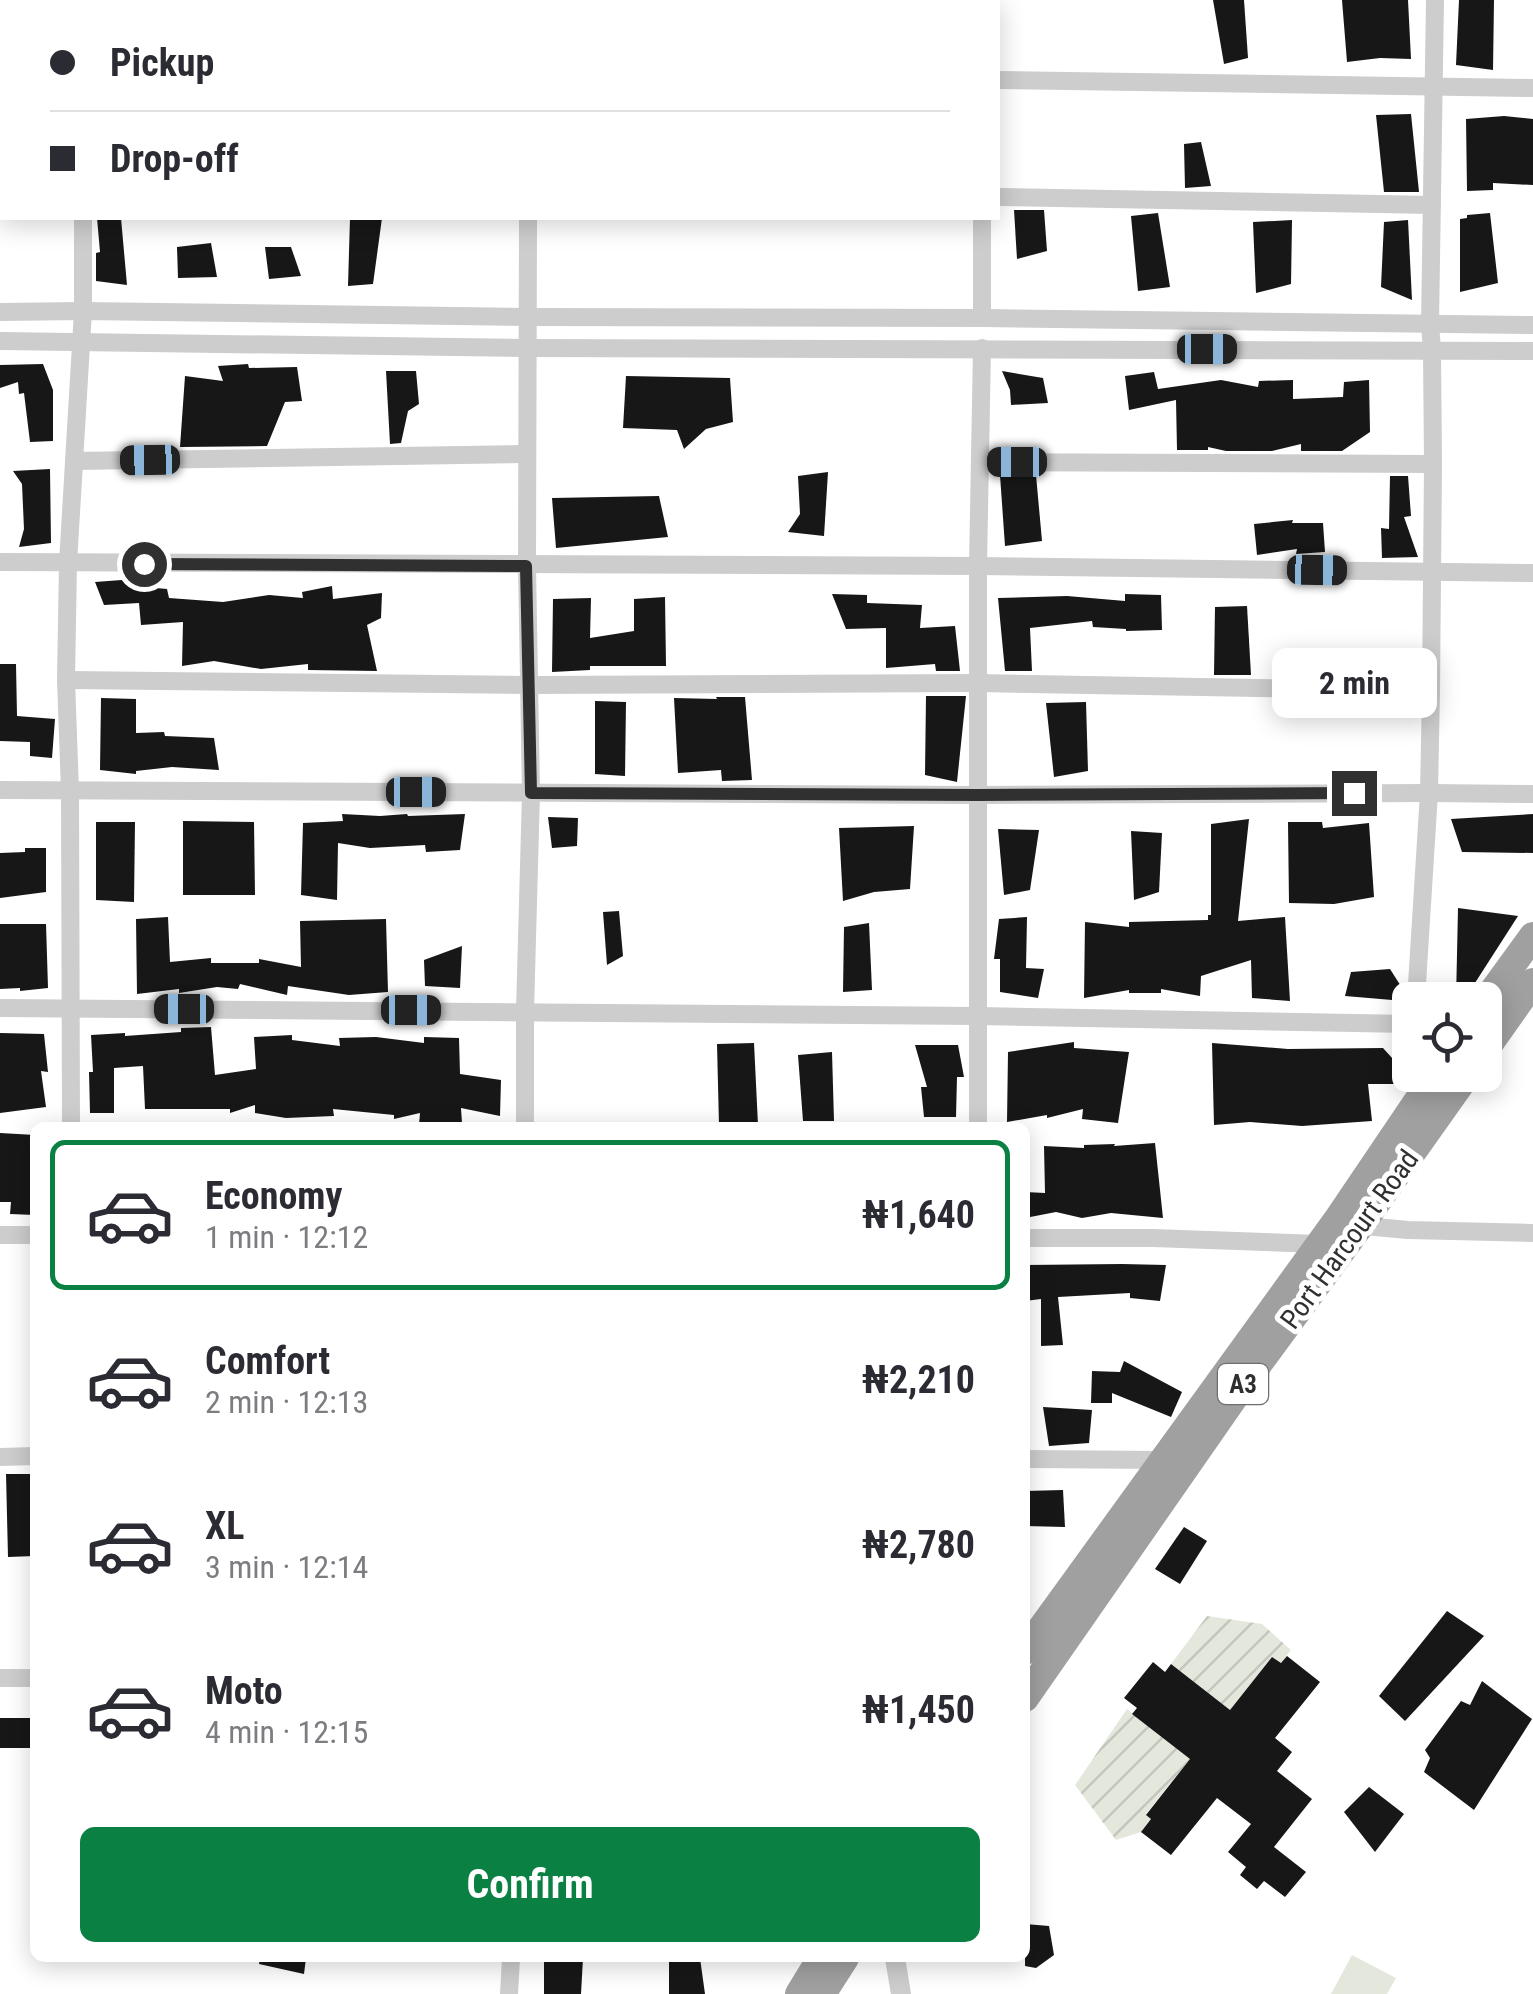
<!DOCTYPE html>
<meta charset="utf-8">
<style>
:root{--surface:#fff;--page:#f7f7f7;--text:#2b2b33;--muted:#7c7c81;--line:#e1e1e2;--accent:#0b8043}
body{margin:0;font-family:"Roboto Condensed",sans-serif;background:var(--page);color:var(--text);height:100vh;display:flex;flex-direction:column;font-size:38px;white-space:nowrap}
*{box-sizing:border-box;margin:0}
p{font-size:32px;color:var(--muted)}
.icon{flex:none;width:55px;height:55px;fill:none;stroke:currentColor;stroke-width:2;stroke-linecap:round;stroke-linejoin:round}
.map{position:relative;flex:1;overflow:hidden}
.details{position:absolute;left:30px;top:1122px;width:1000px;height:840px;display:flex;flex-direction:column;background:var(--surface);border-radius:15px;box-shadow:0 5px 25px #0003}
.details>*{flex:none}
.hud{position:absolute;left:0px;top:0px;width:1000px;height:220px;box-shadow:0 5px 25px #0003;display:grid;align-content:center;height:220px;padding:0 50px;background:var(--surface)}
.buttons{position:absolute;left:1392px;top:982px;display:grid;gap:20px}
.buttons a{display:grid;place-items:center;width:110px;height:110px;border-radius:15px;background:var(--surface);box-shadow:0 5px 25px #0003;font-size:50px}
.end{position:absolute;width:45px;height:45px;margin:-22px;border:12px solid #303030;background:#fff;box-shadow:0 0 0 5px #fff}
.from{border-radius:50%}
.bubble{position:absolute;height:70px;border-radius:15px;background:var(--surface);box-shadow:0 5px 25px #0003;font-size:32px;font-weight:700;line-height:70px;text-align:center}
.car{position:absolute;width:30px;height:60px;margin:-30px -15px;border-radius:12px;box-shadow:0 0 8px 2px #0007;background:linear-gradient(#222 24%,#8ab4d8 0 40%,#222 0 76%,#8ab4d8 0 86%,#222 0)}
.hud b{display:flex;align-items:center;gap:35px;height:95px;font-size:38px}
.hud b+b{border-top:2px solid var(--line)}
.hud i{width:25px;height:25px;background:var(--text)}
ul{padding:18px 0 0;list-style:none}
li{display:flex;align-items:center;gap:30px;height:150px;margin:0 20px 15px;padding:0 30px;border:5px solid transparent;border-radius:15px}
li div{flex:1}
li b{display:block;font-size:38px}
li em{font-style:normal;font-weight:700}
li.current{border-color:var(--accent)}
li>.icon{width:90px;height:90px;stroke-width:1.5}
.primary-button{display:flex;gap:20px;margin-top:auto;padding:20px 50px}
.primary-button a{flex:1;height:115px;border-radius:15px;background:var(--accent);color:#fff;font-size:40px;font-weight:700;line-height:115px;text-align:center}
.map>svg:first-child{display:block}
.garden{fill:url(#garden-furrows)}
.pitch{fill:#e4e8dc}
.building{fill:#171717}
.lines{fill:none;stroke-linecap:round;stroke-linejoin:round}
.minor{stroke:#cdcdcd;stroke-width:18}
.tertiary{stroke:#cdcdcd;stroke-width:20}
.trunk{stroke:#a0a0a0;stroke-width:28}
.rail-casing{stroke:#858585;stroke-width:9}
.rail{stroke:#fff;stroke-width:5;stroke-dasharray:15;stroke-linecap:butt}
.route{stroke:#303030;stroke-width:12}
.labels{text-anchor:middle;stroke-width:10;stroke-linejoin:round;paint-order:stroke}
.shield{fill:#fff;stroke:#6e6e6e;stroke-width:2.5}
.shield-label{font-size:25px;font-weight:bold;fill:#303030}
.street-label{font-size:28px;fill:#303030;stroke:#fff}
</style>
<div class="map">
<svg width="1533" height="1994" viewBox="0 0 1533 1994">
<defs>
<pattern id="garden-furrows" width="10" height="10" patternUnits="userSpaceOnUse" patternTransform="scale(2.5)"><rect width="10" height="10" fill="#e4e8dc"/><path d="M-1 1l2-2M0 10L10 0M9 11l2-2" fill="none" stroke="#c4c7bd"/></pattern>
</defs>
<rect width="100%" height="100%" fill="#fff"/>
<g class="garden">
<path d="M1207,1616l55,8 29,26 -10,13 -9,-6 -42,53 -59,-46z"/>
<path d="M1127,1709l63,50 -44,55 5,5 -10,13 -25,8 -41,-55z"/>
</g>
<path class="pitch" d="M1352,1955l44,23 -9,16h-56z"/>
<g class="building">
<path d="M1213,0h31l4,58 -24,6z"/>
<path d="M1342,0h66l3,59 -31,-1 -33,4z"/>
<path d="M1459,0h35l-1,70 -37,-5z"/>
<path d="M1411,114l8,78h-35l-8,-77z"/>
<path d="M1504,116l29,3v66l-40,-2v7l-26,1 -1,-72z"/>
<path d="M1201,142l10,44 -26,2 -1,-44z"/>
<path d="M1014,210h30l3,41 -30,8z"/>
<path d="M1158,213l12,74 -32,4 -7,-75z"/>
<path d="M1490,213l8,70 -38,9v-73l7,-1v-3z"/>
<path d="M97,218h24l6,67 -31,-4v-28l4,-1z"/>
<path d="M350,218h32l-9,66 -25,2z"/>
<path d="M1292,220l-1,64 -35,9 -3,-71z"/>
<path d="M1408,220l4,80 -31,-13 3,-65z"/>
<path d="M211,243l6,34 -39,1 -1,-31z"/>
<path d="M265,247h26l10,29 -32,3z"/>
<path d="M43,364l10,26v51l-23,1 -6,-49 -5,1 -1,-12 -18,6v-23z"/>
<path d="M248,364l1,4 48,-1 5,34 -17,1 -18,44 -87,1 5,-71 38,5 -5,-15z"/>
<path d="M386,371h30l3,33 -11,7 -7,32 -11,1z"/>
<path d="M1002,371l41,7 5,25 -37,2 -1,-15z"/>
<path d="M1154,372l4,17 63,-9 37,7 1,-6 34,-1v19l50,-2 1,-15 25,-2 1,52 -28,19h-41v-7l-29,7h-46l-18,-4v3h-31l-1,-50 -47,10 -4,-34z"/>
<path d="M626,376l104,2 3,44 -27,7 -22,20 -7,-19 -54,-2z"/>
<path d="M50,469l1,74 -32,4 5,-18 -2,-45 -9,-13z"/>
<path d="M828,472l-4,64 -36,-4 12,-18 -2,-38z"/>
<path d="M1000,475h36l6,66 -37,5z"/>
<path d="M1390,476h18l3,40 -7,1 14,40 -36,1 -1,-30 8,1z"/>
<path d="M659,496l9,41 -112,11 -4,-50z"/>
<path d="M1293,520l-1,3h31l2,29 -29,2 1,-5 -40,6 -3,-31z"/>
<path d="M135,579l-1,7 33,3 2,9 54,4 46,-7 34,3 -1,-6 30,-6 1,13 49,-6 -1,25 -14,7 10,46 -69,-1v-6l-47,5 -47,-8 -32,5 1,-44 -42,3 -2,-22 -35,2 -9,-23z"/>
<path d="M832,594l35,1v8l55,2 -2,23 35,-2 5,45h-24l-1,-7 -49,4v-40l-40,1z"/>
<path d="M1125,594l36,1 1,35 -36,1v-2l-33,-2 -1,-6 -62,7 2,43h-27l-7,-73 69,-2 58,5z"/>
<path d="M665,597l1,69h-76v4l-38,2 1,-73 38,-1 -1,40 44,-7v-32z"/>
<path d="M1247,606l4,69h-37l1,-68z"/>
<path d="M0,664h16l1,52 38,3 -3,39 -22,-2v-14l-30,-1z"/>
<path d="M926,696h40l-9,86 -32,-7z"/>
<path d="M716,697h29l7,83 -30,1 -1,-11 -43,3 -4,-75 43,1z"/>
<path d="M101,698l35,1v34l28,-1 1,4 49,2 5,32 -47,-3 -36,4v3l-36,-4z"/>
<path d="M595,701l31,1 -1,74 -30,-2z"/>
<path d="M1086,702l2,69 -34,6 -8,-74z"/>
<path d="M342,814l38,2 27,-2 1,2 57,-2 -5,36 -34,2 -1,-7 -55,3 -32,-5 -1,57 -36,-5 2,-72 40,-2z"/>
<path d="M1533,814v39l-71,-1 -11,-33z"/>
<path d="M548,817l30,1 -1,28 -25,2z"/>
<path d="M1249,819l-11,102 47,-4 5,84 -38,-3 -1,-38 -50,16 -1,20 -39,-7v4h-32v-3l-45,8 1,-76 44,5v-5l79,-2v-5h3v-91z"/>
<path d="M183,821l71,1 1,73h-72z"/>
<path d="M96,822h39l-1,80 -38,-2z"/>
<path d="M1288,822h34l1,6 46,-5 5,74 -40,7 -45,-1z"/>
<path d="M914,826l-4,63 -36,3 -31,9 -4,-73z"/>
<path d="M998,829l41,1 -9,60 -26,5z"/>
<path d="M1131,831l31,2 -3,59 -25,8z"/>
<path d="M25,848h21v44l-46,6v-45l25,-1z"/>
<path d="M1458,908l60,8 -54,84h-8z"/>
<path d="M619,911l4,45 -16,9 -4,-53z"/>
<path d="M168,917l2,45 41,-4v5h48v-4l42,8 -1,-46 86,-2 2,73 -39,3 -61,-9 -1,9 -47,-11 -2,5 -21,-2 -38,6v-4l-42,5 -1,-75z"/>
<path d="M1027,917l-1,51 18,1 -6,29 -38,-6v-33h-6l5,-40z"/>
<path d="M869,923l3,67 -29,2 1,-65z"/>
<path d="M0,924h46l2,64 -28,3v-3l-20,1z"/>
<path d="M462,946l-2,42 -35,-2 -1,-26z"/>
<path d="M1390,969l14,22v10l-59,-5 6,-24z"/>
<path d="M211,1027l4,48 41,-6 -2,-32 38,-2v5l48,6 -1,-8 37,-1 48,6v-6l35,1 1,36 41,6 -1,36 -39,-8 1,15 -43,2 1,-12 -26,6v-4l-61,-6 1,7 -48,2 -31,-5v-8l-25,8v-4h-85l-2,-43 -29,2v45h-24l-1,-41h4l-2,-37 34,-2v3l56,-4v-4z"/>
<path d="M0,1033l44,1 4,38 -7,-1 5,36 -46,6z"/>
<path d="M1074,1042v6l55,4 -11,71 -36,-4 1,-10 -36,9v-3l-40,7 1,-70z"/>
<path d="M754,1043l4,82h-39l-2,-81z"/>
<path d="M1212,1043l76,6 95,-1 28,31 -3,5h-40l4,37 -70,5 -52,-4 -36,3z"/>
<path d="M915,1045h43l6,32h-7l-1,40h-32l-3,-30h6z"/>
<path d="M832,1052l2,69h-31l-5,-66z"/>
<path d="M0,1133l35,2v80l-25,-1 1,-12h-11z"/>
<path d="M1155,1143l8,75 -52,-5 -29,5 -26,-6 -31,6v-26l20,1 -1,-47 40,2v-3l31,-1 -1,2z"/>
<path d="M1122,1264l44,1 -6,36 -30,-3v-5l-72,4 5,48 -22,1v-47l-16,2v-36z"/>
<path d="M1124,1361l58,31 -11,25 -59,-24v10h-21l1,-32 28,1z"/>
<path d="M1043,1407l49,3 -3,33 -40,3z"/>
<path d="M6,1474h29v82l-27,1z"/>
<path d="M1063,1490l2,37 -40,-1v-35z"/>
<path d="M1184,1527l23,14 -27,43 -25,-15z"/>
<path d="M1447,1611l37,25 -79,85 -26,-25z"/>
<path d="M1287,1656l33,26 -45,56 17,14 -15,19 35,28 -38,48 32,25 -21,25 -21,-16 -7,8 -17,-14 6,-8 -18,-15 23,-28 -34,-26 -46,57 -30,-23 10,-13 -5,-4 44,-56 -58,-45 5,-6 -13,-10 29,-36 12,10 6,-8 59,46 42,-53 9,6z"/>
<path d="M1482,1681l50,38 -58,91 -50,-38 6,-14 -5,-8 36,-49 9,4z"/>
<path d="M0,1718h32l3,13v17h-35z"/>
<path d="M1369,1787l35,27 -29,38 -31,-40z"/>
<path d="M1025,1924l24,2 5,29 -18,13 -11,-2z"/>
<path d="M260,1958h46l-2,16 -45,-10z"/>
<path d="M544,1958h39l-2,36h-37z"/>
<path d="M669,1958h31l5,36h-36z"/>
</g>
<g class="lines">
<g class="minor">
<path d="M983,2v-2"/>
<path d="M998,80l535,8"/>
<path d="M998,197l434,8"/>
<path d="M0,312l83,-1 444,6 455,1 551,7"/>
<path d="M982,318v-100"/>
<path d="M0,341l527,7 1006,3"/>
<path d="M74,461l453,-7"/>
<path d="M980,462l453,2"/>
<path d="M0,562l978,4 555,7"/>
<path d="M66,680l463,5 448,-2 454,8"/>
<path d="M0,790l977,5 452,-2 104,1"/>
<path d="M1416,1000l13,-207 2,-102 2,-227 -1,-114 -2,-26 5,-324"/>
<path d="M0,1008l978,8 432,8"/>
<path d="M71,1128l-1,-337 -4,-111 2,-117 15,-252v-93"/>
<path d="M525,1128v-117l6,-218 -4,-227 1,-348"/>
<path d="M978,1128v-562l4,-218"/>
<path d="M1354,1225l54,5 125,3"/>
<path d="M0,1235h35"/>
<path d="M1025,1238h128l166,6"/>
<path d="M0,1457l35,-1"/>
<path d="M1025,1459l138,1"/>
<path d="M0,1678h35"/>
<path d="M509,1994l2,-36"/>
</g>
<g class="tertiary">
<path d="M125,2l1,-2"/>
<path d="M0,175l2,-3"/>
<path d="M895,1958l6,36"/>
</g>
<g class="trunk">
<path d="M1485,1002l48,-66"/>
<path d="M1485,1050l48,-68"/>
<path d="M1025,1651l312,-431 98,-145"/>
<path d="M1025,1698l215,-309 120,-163 107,-151"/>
<path d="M799,1994l22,-36"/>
<path d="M822,1994l23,-36"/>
</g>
<defs>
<g id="rail">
<path d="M60,2l2,-2"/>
<path d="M0,86l2,-3"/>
</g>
</defs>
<use href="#rail" class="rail-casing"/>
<use href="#rail" class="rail"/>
</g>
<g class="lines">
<path class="route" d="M144,564l382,2 5,227 446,2 377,-2"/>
</g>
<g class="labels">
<rect class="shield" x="1218" y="1364" width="50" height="40" rx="8"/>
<g class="shield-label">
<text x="1243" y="1393">A3</text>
</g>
<g class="street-label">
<text transform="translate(1349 1239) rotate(-54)" y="10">Port Harcourt Road</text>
</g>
</g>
</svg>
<div class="buttons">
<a><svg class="icon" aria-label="locate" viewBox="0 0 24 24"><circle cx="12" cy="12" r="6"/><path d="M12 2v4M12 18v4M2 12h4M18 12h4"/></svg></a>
</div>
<i class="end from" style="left:144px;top:564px"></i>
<i class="end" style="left:1354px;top:793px"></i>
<div class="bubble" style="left:1272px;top:648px;width:165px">2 min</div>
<i class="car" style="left:1207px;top:349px;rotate:90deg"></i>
<i class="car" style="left:150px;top:460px;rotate:269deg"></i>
<i class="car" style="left:1017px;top:462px;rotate:270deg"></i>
<i class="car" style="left:1317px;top:570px;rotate:91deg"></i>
<i class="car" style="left:416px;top:792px;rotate:90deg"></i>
<i class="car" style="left:184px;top:1009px;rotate:270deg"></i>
<i class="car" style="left:411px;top:1010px;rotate:90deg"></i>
<div class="hud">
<b><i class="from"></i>Pickup</b>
<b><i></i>Drop-off</b>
</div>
<section class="details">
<ul>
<li class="current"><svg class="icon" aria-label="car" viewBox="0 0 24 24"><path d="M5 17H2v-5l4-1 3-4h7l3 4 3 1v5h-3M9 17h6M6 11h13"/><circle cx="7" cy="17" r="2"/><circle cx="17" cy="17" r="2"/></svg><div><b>Economy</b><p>1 min · 12:12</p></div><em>₦1,640</em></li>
<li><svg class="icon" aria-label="car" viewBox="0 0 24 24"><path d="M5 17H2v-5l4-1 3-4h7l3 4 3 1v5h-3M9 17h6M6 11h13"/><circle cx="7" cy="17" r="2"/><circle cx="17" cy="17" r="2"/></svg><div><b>Comfort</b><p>2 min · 12:13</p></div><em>₦2,210</em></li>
<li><svg class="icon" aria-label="car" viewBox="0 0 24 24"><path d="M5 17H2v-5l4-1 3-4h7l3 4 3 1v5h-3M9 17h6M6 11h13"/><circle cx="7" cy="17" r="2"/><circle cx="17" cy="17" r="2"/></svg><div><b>XL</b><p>3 min · 12:14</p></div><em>₦2,780</em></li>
<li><svg class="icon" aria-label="car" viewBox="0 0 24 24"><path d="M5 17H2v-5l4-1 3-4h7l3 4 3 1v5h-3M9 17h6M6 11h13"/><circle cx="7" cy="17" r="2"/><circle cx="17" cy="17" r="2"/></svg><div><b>Moto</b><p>4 min · 12:15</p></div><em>₦1,450</em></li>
</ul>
<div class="primary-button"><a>Confirm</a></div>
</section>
</div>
